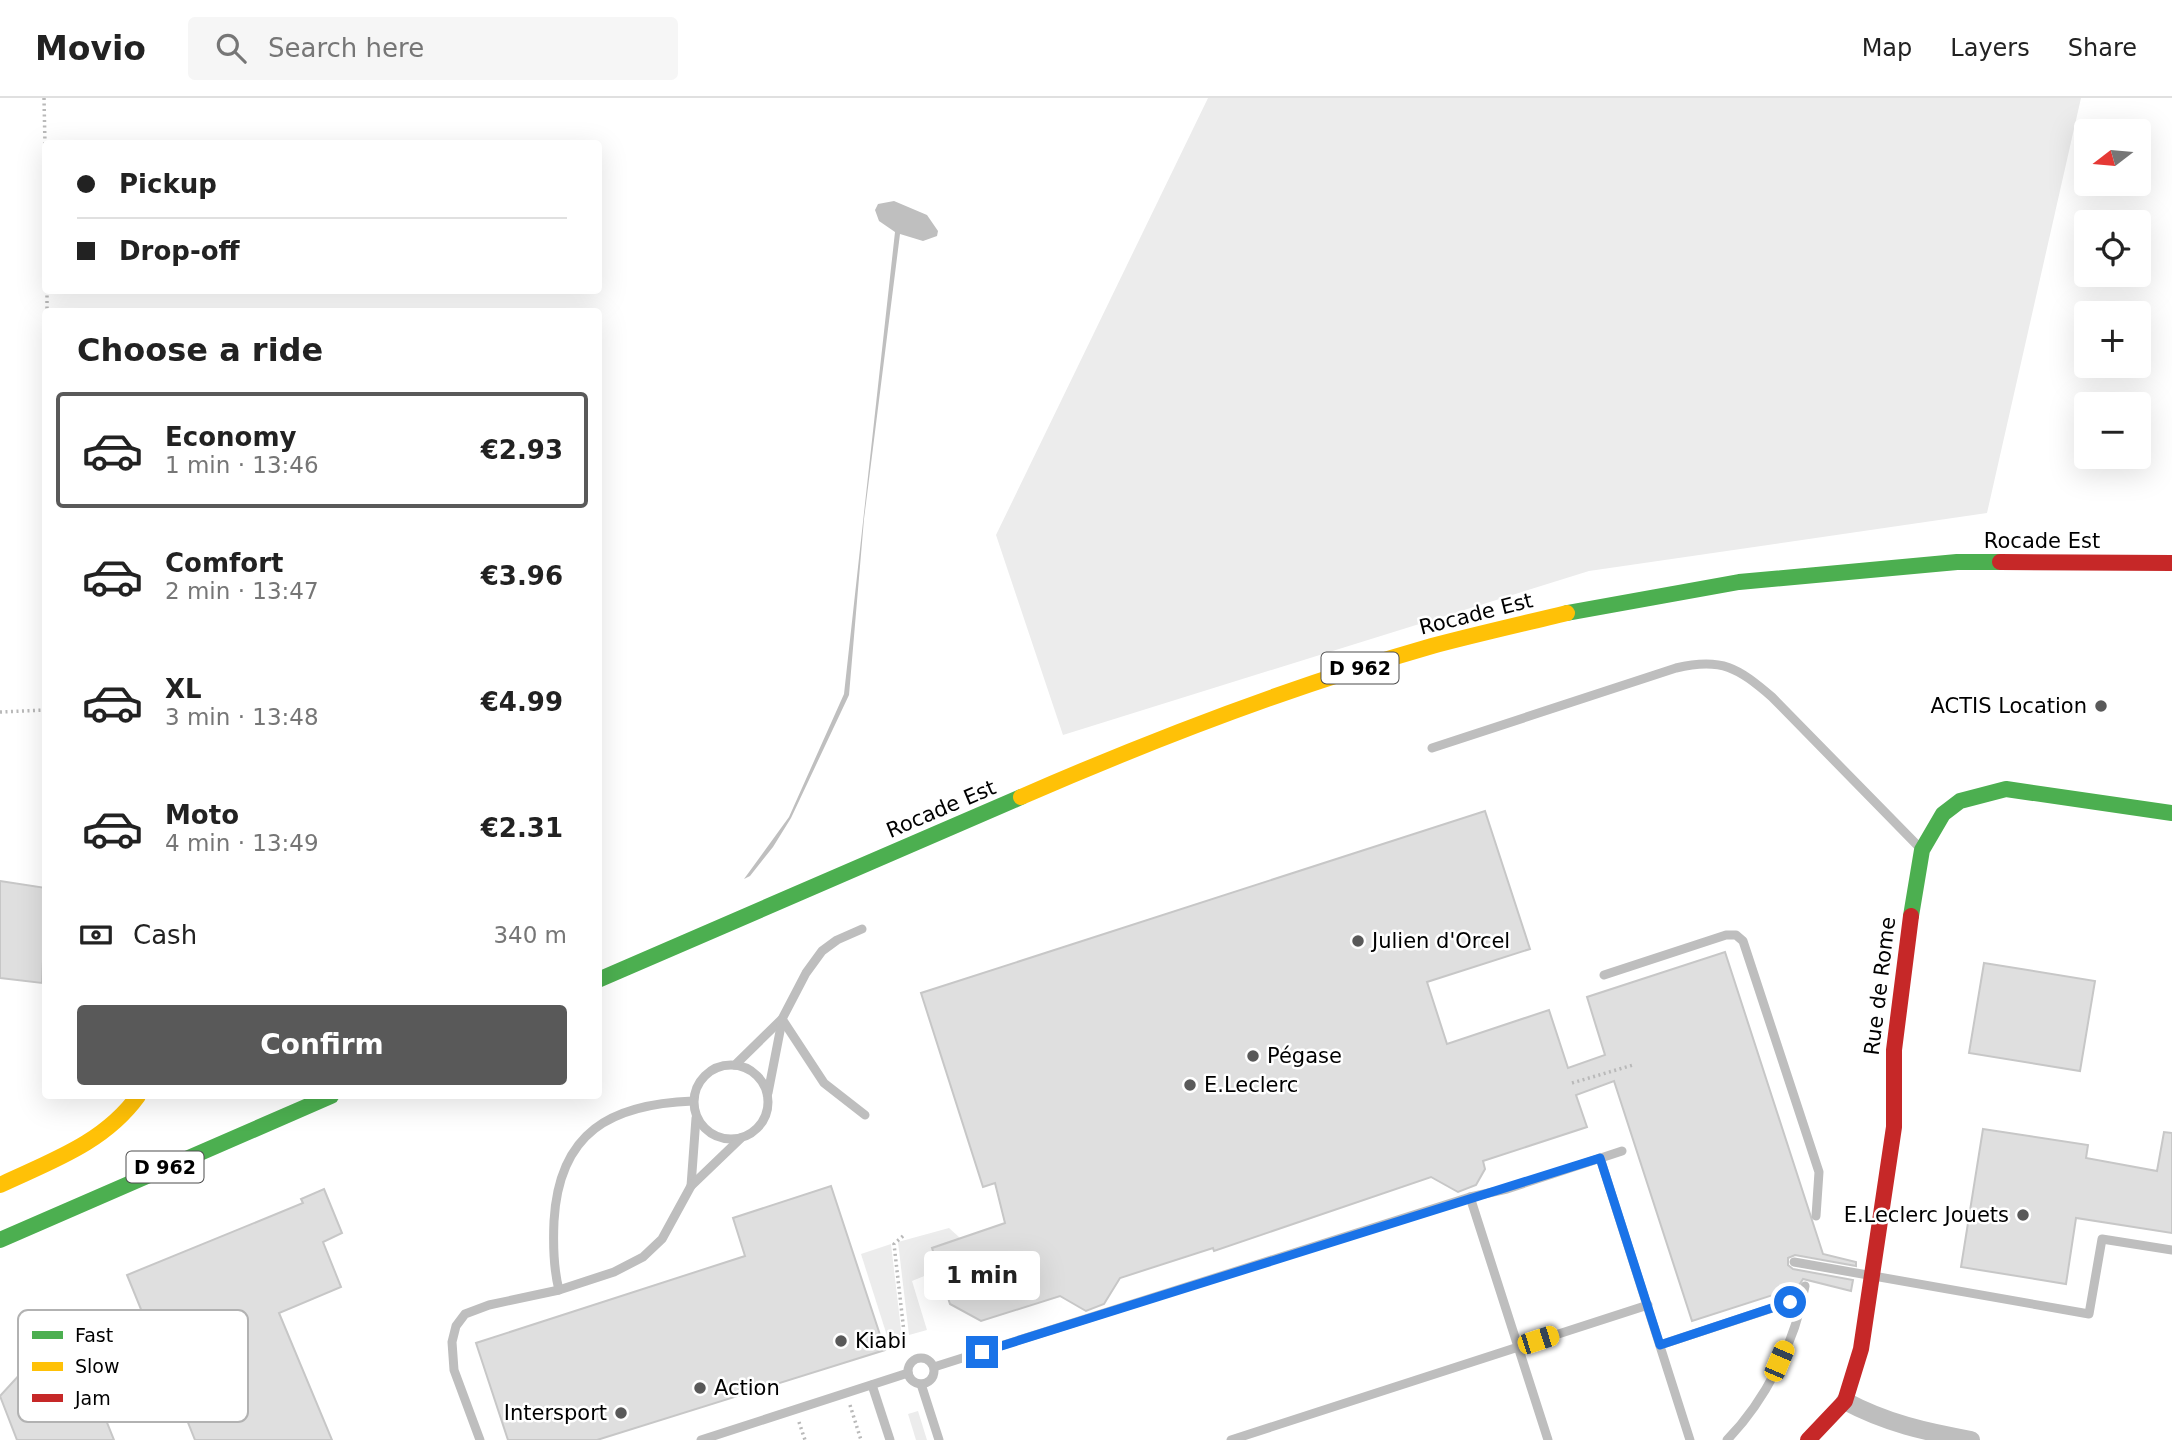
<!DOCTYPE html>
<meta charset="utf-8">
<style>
:root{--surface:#fff;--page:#f6f6f6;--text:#222;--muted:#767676;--line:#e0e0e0;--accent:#595959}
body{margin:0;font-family:"DejaVu Sans",sans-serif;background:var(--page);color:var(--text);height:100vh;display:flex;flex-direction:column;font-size:26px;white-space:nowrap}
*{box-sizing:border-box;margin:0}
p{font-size:23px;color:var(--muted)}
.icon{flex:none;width:38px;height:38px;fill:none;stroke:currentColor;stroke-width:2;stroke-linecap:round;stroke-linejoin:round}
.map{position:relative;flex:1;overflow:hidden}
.side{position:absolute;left:42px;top:210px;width:560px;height:791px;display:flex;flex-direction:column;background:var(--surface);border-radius:7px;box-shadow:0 7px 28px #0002}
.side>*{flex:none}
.hud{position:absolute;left:42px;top:42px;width:560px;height:154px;border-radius:7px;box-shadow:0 7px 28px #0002;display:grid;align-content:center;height:154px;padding:0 35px;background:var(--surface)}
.needle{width:46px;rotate:254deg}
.fabs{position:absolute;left:2074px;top:21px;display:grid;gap:14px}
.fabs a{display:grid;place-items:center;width:77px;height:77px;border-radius:7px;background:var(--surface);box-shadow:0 7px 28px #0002;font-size:35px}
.end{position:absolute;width:32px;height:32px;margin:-16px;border:9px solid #1a73e8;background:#fff;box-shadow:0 0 0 4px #fff}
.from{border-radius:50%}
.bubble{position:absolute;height:49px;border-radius:7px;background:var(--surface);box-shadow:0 7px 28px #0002;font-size:23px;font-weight:700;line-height:49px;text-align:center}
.car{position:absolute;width:21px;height:42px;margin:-21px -10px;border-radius:9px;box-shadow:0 0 5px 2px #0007;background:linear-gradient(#f5c518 24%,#345 0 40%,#f5c518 0 76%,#345 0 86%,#f5c518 0)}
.hud b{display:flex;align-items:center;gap:24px;height:66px;font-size:26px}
.hud b+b{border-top:2px solid var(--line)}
.hud i{width:18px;height:18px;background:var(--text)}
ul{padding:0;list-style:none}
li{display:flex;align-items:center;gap:21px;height:116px;margin:0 14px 10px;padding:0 21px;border:4px solid transparent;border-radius:7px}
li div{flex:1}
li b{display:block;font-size:26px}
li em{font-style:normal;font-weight:700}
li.on{border-color:var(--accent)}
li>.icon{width:63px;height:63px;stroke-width:1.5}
h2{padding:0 35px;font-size:32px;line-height:84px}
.pay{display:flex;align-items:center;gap:18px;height:77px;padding:0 35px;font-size:26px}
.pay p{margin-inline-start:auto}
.primary-button{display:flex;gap:14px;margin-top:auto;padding:14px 35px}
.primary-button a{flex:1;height:80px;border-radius:7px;background:var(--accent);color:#fff;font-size:28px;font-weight:700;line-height:80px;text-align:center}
header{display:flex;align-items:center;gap:42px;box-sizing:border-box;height:98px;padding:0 35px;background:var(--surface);border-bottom:2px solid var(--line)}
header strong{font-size:33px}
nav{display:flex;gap:38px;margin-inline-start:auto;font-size:24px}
.search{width:490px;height:63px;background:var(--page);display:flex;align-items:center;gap:18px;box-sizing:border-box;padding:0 24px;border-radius:7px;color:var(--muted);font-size:26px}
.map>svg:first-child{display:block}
.green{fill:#ececec}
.water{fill:#bfbfbf}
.building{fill:#dfdfdf;stroke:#c7c7c7;stroke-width:2}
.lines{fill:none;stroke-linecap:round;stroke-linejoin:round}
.path{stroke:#b9b9b9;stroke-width:3.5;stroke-dasharray:2 3.5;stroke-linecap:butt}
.lane{stroke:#bebebe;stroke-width:9}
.street{stroke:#bebebe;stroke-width:18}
.fast{stroke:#4caf50;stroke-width:16}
.slow{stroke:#ffc107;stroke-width:16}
.jam{stroke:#c62828;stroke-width:16}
.route{stroke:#1a73e8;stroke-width:9}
.poi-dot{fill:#595959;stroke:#fff;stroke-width:2.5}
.labels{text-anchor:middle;stroke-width:5;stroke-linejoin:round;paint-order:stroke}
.shield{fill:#fff;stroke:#4c4c4c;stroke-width:2}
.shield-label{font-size:19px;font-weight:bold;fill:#000}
.street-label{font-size:21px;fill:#000;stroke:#fff}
.poi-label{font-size:21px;fill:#000;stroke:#fff;text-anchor:start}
.key{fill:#fff;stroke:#b2b2b2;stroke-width:2}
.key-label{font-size:19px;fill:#000}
</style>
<header>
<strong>Movio</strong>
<div class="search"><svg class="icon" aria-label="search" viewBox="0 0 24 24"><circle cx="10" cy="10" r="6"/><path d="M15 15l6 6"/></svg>Search here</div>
<nav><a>Map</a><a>Layers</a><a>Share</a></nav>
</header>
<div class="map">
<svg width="2172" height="1342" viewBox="0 0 2172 1342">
<rect width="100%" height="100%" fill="#fff"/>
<g class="green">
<path d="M1208,0h873l-94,415 -398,58 -526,164 -67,-200z"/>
<path d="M949,1130l11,10 -28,10 7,22 -27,11 15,49 -18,5 -11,-93z"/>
<path d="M891,1146l11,94 -13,4 -28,-88z"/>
<path d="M918,1313l9,29h-11l-8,-26z"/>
</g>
<path class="water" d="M894,103l33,14 11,16 -1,5 -14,5 -23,-7 -36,285 -15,176 -58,123 -18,29 -23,29 -6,3 45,-62 55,-123 51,-462 -16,-11 -4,-11 3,-6z"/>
<g class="building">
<path d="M1485,713l45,138 -103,33 20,62 102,-34 19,58 37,-13 -18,-58 138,-45 98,302 33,8v4l-61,-11 -7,3v7l5,4 60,11 -2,11 -48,-12 -5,8 -106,34 -78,-240 -38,14 11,32 -104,34 2,8 -9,16 -18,7 -27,-15 -217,74 -1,-3 -93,30 -16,26 -18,7 -26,-15 -79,25 -31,-17 -18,-56 73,-25 -10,-40 -12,4 -62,-194z"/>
<path d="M0,783l46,7 -4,95 -42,-5z"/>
<path d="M1984,865l111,18 -15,90 -111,-18z"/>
<path d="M1983,1031l105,16 -2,13 71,13 7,-39 8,1v100l-96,-15 -10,66 -105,-17z"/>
<path d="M831,1088l54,164 -288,90h-89l-32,-97 269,-87 -12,-38z"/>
<path d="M324,1091l18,44 -19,9 18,45 -62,26 53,127h-137l-12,-30 16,-7 -20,-49 -17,7 -35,-86 176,-72 -2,-4z"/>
<path d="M75,1245l39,97h-97l-17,-44 32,-35z"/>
</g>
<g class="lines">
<g class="path">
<path d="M44,0l2,93"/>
<path d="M47,192v22"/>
<path d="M0,614l46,-2"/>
<path d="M1572,985l61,-18"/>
<path d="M903,1138l-9,8 11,97"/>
<path d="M850,1307l11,35"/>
<path d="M799,1324l6,18"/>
</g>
<g class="lane">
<path d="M1432,650l244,-80c46,-11 62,0 96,29l148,151"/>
<path d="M1604,877l122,-40h10l7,6 76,231 -3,44"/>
<path d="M782,921l42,64 41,32"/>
<circle cx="731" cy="1004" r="37"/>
<path d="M735,967l47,-46 24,-46 16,-22 15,-11 25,-11"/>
<path d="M768,995l14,-72"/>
<path d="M1600,1060l90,282"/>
<path d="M691,1088l5,-68"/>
<path d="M1470,1099l37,-8 115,-38"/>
<path d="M1794,1164l295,52 13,-75 70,11"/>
<path d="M559,1192c-6,-23 -6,-46 -5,-69 5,-89 57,-117 139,-120"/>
<path d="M1660,1247l143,-47"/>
<circle cx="921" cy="1273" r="13"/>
<path d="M934,1269l536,-170 78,243"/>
<path d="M921,1286l18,56"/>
<path d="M872,1287l18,55"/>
<path d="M480,1342l-26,-70 -2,-28 4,-16 9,-12 24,-9 70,-15 55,-18 29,-15 19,-18 29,-53 50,-48"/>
<path d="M701,1342l207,-67"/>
<path d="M1231,1342l417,-135"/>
<path d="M1727,1342c38,-39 69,-99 78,-154"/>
</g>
<path class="street" d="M1845,1303c41,22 81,31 126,39"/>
<g class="fast">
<path d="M1567,515l172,-31 218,-20h43"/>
<path d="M1911,818l11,-66 21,-36 17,-13 46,-12 166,24"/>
<path d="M598,882l423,-183"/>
<path d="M0,1142l331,-144"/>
</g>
<g class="slow">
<path d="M1021,699c133,-58 271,-111 411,-151 45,-12 90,-22 135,-33"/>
<path d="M0,1087c51,-24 104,-42 138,-89"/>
</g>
<g class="jam">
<path d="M2000,464l172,1"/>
<path d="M1808,1342l37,-39 16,-52 33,-222v-77l17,-134"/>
</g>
</g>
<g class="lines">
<path class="route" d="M982,1254l618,-194 60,187 130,-43"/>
</g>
<g class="poi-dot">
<circle cx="2101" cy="608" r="7"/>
<circle cx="1358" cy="843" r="7"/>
<circle cx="1253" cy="958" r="7"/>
<circle cx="1190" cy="987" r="7"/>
<circle cx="2023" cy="1117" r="7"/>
<circle cx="841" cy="1243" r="7"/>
<circle cx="700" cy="1290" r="7"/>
<circle cx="621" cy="1315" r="7"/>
</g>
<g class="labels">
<g class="shield">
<rect x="1321.5" y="554.5" width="77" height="31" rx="5"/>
<rect x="126.5" y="1053.5" width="77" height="31" rx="5"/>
</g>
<g class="shield-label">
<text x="1360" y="577">D 962</text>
<text x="165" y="1076">D 962</text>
</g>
<g class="street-label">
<text x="2042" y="450">Rocade Est</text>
<text transform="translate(1476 516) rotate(-14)" y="7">Rocade Est</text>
<text transform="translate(941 711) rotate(-23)" y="7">Rocade Est</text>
<text transform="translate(1880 888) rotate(-83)" y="7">Rue de Rome</text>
</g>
<g class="poi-label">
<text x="2087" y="615" text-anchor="end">ACTIS Location</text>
<text x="1372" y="850">Julien d'Orcel</text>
<text x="1267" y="965">Pégase</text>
<text x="1204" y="994">E.Leclerc</text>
<text x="2009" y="1124" text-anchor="end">E.Leclerc Jouets</text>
<text x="855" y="1250">Kiabi</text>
<text x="714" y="1297">Action</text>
<text x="607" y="1322" text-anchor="end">Intersport</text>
</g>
</g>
<rect x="18" y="1212" width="230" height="112" rx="10" class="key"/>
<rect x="32" y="1233" width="31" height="8" fill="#4caf50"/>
<rect x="32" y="1264" width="31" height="9" fill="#ffc107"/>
<rect x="32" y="1296" width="31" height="8" fill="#c62828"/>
<g class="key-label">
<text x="75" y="1244">Fast</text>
<text x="75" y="1275">Slow</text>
<text x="75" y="1307">Jam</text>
</g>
</svg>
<div class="fabs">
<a><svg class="needle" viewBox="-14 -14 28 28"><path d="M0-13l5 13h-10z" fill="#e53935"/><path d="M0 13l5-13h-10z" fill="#767676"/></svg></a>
<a><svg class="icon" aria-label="locate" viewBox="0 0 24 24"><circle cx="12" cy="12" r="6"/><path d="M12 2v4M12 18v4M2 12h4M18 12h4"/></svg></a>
<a>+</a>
<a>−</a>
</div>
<i class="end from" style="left:1790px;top:1204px"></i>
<i class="end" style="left:982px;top:1254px"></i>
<div class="bubble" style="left:924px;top:1153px;width:116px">1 min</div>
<i class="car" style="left:1538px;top:1242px;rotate:72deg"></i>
<i class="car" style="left:1779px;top:1263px;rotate:23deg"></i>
<div class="hud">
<b><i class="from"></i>Pickup</b>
<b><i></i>Drop-off</b>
</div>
<section class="side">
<h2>Choose a ride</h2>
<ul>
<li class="on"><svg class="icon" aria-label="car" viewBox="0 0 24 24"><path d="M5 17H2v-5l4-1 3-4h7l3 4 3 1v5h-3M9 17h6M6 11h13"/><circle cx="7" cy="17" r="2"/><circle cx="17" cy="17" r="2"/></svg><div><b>Economy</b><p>1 min · 13:46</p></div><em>€2.93</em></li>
<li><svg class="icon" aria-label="car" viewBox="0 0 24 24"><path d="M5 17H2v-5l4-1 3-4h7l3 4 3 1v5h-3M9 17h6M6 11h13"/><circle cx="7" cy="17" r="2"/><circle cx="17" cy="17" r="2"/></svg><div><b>Comfort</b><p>2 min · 13:47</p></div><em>€3.96</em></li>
<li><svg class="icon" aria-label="car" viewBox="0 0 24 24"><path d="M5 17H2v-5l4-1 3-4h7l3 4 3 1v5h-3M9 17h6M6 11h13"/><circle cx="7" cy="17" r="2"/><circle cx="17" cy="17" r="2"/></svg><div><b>XL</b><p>3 min · 13:48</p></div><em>€4.99</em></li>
<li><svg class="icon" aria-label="car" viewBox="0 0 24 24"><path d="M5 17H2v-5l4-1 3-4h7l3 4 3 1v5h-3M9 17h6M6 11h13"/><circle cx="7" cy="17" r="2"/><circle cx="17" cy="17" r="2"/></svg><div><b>Moto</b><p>4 min · 13:49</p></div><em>€2.31</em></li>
</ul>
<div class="pay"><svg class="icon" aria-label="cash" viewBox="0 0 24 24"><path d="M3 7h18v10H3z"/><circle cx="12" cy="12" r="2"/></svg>Cash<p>340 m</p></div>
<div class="primary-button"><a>Confirm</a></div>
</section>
</div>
